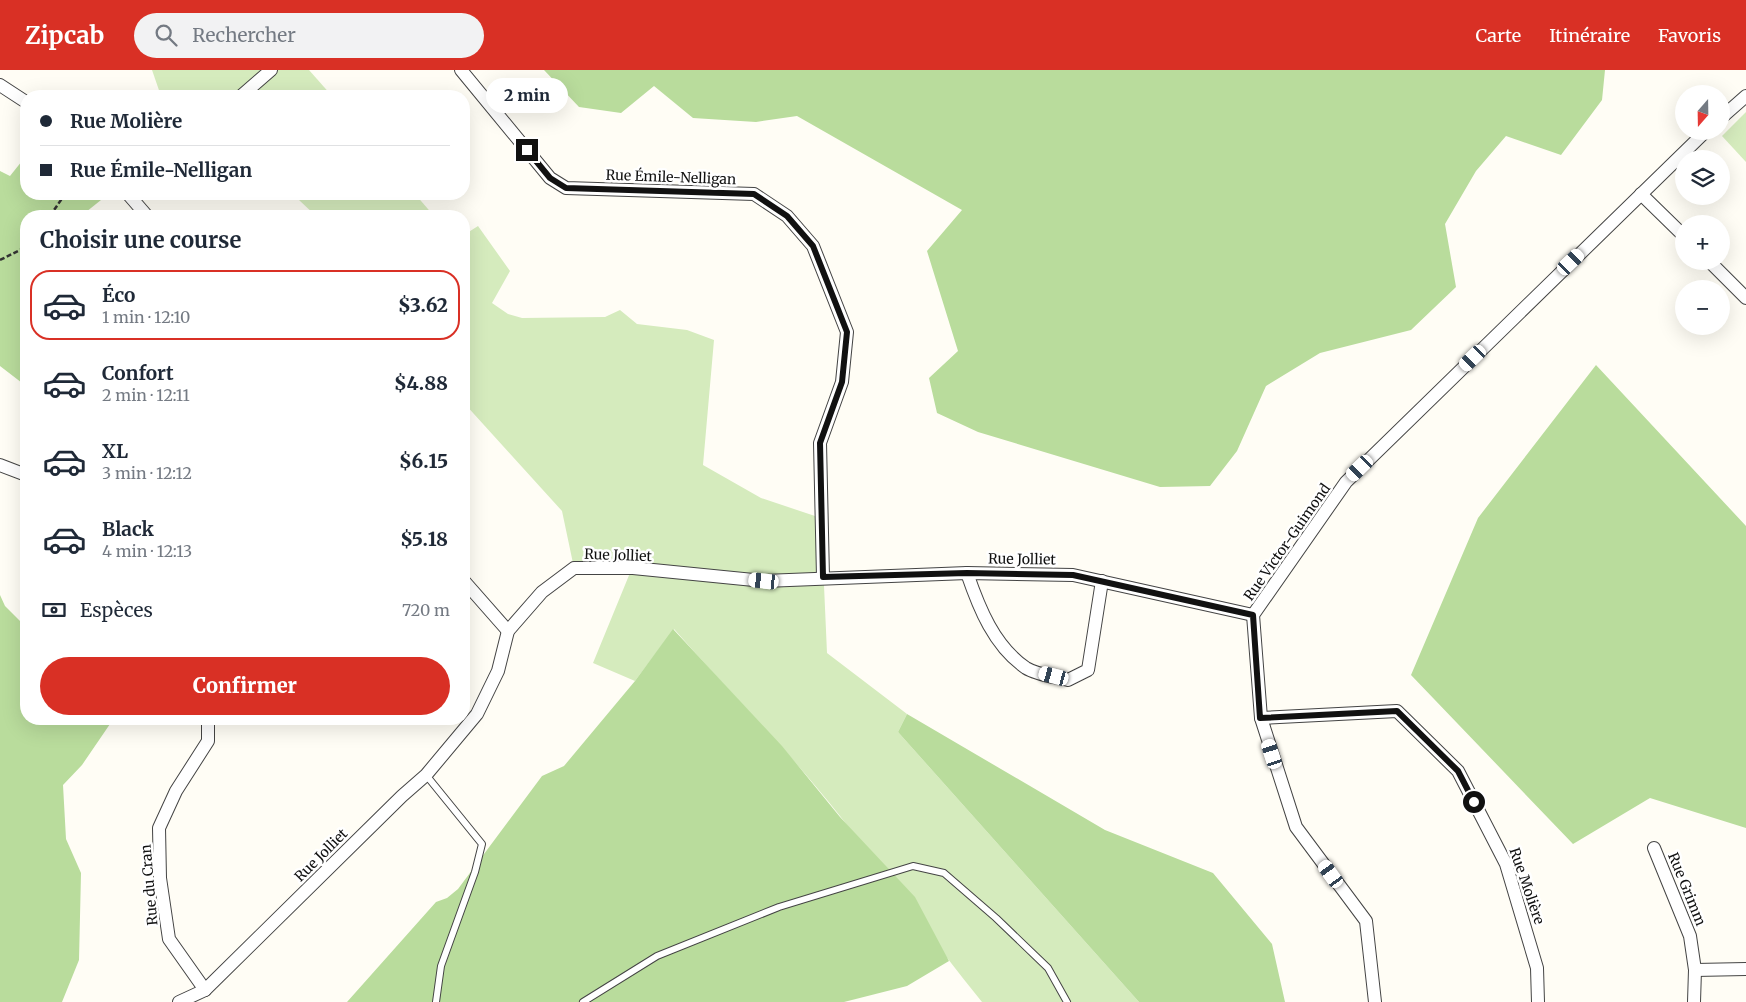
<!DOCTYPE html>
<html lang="fr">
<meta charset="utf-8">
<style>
:root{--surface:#fff;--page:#f2f2f3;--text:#1f2937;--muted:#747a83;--line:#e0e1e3;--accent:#d93025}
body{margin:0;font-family:Merriweather,serif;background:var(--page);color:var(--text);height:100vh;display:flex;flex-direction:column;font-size:19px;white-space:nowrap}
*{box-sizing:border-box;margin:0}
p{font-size:16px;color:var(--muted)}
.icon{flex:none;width:28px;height:28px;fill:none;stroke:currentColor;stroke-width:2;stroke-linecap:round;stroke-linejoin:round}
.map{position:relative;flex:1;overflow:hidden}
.drawer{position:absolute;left:20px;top:140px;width:450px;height:515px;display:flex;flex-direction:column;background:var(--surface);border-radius:20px;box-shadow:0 5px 20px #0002}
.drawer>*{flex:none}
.banner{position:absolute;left:20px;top:20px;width:450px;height:110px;border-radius:20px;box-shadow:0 5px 20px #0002;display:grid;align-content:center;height:110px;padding:0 20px;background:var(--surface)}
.needle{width:32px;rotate:200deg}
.tools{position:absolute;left:1675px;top:15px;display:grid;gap:10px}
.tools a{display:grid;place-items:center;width:55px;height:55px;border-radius:50%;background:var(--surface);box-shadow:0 5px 20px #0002;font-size:25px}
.end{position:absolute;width:22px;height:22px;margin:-11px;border:6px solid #111;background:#fff;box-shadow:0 0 0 2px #fff}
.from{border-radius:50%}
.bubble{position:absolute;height:35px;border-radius:18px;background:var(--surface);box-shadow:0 5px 20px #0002;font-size:16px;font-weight:800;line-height:35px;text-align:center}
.car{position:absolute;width:15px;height:30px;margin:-15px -8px;border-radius:6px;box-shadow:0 0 4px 1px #0007;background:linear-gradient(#fff 24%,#345 0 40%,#fff 0 76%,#345 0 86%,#fff 0)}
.banner b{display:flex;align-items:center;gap:18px;height:48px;font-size:19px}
.banner b+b{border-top:1px solid var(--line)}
.banner i{width:12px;height:12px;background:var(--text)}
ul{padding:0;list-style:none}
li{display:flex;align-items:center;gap:15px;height:70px;margin:0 10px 8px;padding:0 10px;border:2px solid transparent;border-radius:20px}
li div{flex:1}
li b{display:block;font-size:19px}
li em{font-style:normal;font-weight:800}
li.selected{border-color:var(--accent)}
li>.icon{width:45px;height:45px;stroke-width:1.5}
h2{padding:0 20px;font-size:22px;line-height:60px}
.pay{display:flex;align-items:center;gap:12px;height:55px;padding:0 20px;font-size:19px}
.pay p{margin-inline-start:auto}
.button{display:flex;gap:10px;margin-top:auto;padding:10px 20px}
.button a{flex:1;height:58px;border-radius:30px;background:var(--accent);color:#fff;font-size:20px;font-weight:800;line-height:58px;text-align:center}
header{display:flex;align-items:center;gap:30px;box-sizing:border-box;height:70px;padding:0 25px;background:var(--accent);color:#fff}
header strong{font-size:24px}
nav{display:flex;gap:28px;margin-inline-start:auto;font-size:18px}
.search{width:350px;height:45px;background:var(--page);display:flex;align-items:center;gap:12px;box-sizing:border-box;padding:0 18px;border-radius:28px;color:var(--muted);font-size:19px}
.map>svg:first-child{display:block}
.green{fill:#d5ebbd}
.forest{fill:#b9dc9c}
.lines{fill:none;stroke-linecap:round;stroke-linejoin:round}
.lane-casing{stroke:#444;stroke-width:8}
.street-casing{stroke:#444;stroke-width:14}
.path{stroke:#333;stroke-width:2.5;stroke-dasharray:5 2.5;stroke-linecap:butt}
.lane{stroke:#fff;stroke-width:6}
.street{stroke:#fff;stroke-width:12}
.route{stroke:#111;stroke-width:6}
.labels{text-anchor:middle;stroke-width:5;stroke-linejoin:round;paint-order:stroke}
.street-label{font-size:14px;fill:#111;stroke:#fff}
</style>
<header>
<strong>Zipcab</strong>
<div class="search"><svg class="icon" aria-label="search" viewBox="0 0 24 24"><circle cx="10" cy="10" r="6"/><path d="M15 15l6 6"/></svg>Rechercher</div>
<nav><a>Carte</a><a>Itinéraire</a><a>Favoris</a></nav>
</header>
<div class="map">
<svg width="1746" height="932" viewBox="0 0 1746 932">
<rect width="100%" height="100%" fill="#fffdf5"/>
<g class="green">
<path d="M152,0h157l23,26h-171z"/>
<path d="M1746,42v50l-24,-26z"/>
<path d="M282,124h133l19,22h-118l-17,-16z"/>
<path d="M478,156l32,45 -18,32 16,11 14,4 83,-1 15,-7 17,14 50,6 27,10 -11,125 58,33 60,20 6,135 80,61 -9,18 241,270h-157c-49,-60 -94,-125 -142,-186 -52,-66 -111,-124 -166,-187l-39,52 -42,-18 39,-95h-58l-12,-57 -98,-108v-168z"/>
</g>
<g class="forest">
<path d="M544,0h1061l-3,30 -41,55 -55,-19 -30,35 -31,53 11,63 -45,43 -91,23 -54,33 -29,65 -27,35 -50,1 -182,-55 -41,-19 -8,-35 29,-27 -31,-100 35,-41 -165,-94 -41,6 -63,-4 -39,-32 -33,27 -42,-6z"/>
<path d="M26,86v38h69l6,6 -20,16h-55v170l-26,-20v-195l10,5z"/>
<path d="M1596,295l150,161v302l-96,-30 -77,46 -162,-169 67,-157z"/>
<path d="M0,525l5,11 21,21v92h81l3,5 -28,41 -19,20 3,54 15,34 -2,87 -17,42h-62z"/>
<path d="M673,559l109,117 58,71 75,80 34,64 -42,25 -63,16h-497l89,-100 11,-4 11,-9 84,-113 22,-10 71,-85z"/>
<path d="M907,644l198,116 108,43 59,71 13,58h-146l-241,-270z"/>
</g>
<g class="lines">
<defs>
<g id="lane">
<path d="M426,705l56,69 -7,28 -34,94 -5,36"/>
<path d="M583,932l74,-46 122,-49 134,-41 31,7 52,45 52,50 19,34"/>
</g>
<g id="street">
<path d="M461,0l89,108 16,10 188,6 33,22 26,30 34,86 -5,50 -22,61 3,134"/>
<path d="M0,15l26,17"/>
<path d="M241,26l30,-26"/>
<path d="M1721,48l25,-22"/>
<path d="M128,124l19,22"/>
<path d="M1641,124l43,42"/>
<path d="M1709,191l37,37"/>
<path d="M0,395l26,10"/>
<path d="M967,503c12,35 27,73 59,95 11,7 30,9 42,12l20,-10 14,-89"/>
<path d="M464,511l44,50"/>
<path d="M1261,648l136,-7 61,60 48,93 31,104 1,34"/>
<path d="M1654,778l36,88 5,34 -1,32"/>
<path d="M1695,900l51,-1"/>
<path d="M205,920l-36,-51 -9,-61 -1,-50 17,-37 32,-50v-22"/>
<path d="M179,932l26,-12 197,-194 24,-21 51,-61 21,-43 10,-40 34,-39 32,-24h59l131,13 203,-8 106,2 180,40"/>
<path d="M1375,932l-9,-81 -70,-94 -35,-109 -8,-103 93,-133 360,-351"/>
</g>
</defs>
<use href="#lane" class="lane-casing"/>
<use href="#street" class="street-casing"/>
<g class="path">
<path d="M50,146l15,-22"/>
<path d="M0,190l26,-13"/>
</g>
<use href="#lane" class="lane"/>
<use href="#street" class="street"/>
</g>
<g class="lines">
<path class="route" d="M527,80l23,28 16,10 188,6 33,22 26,30 34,86 -5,50 -22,61 3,134 144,-4 106,2 180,40 7,103 137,-7 61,60 16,31"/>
</g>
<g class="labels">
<g class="street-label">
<text transform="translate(671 107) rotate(2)" y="5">Rue Émile-Nelligan</text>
<text transform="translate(1287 472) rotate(-55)" y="5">Rue Victor-Guimond</text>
<text transform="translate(618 485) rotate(2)" y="5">Rue Jolliet</text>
<text transform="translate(1022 489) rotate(1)" y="5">Rue Jolliet</text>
<text transform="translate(321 785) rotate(-45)" y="5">Rue Jolliet</text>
<text transform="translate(149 815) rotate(-95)" y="5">Rue du Cran</text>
<text transform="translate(1527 816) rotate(71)" y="5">Rue Molière</text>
<text transform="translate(1687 819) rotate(68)" y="5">Rue Grimm</text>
</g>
</g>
</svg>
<div class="tools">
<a><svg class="needle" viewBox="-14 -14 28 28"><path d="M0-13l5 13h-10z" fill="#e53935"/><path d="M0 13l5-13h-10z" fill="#747a83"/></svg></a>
<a><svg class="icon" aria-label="layers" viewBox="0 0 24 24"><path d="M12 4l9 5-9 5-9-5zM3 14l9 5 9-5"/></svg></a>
<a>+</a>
<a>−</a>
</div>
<i class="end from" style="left:1474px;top:732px"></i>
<i class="end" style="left:527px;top:80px"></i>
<div class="bubble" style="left:486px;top:8px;width:82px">2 min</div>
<i class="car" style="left:1571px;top:192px;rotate:46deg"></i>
<i class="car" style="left:1473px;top:288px;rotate:226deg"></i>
<i class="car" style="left:1360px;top:398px;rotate:226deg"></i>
<i class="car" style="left:764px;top:511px;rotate:276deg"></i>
<i class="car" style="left:1054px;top:606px;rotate:285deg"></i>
<i class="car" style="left:1272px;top:684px;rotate:342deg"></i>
<i class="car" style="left:1331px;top:804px;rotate:324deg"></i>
<div class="banner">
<b><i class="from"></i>Rue Molière</b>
<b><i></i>Rue Émile-Nelligan</b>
</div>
<section class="drawer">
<h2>Choisir une course</h2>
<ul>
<li class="selected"><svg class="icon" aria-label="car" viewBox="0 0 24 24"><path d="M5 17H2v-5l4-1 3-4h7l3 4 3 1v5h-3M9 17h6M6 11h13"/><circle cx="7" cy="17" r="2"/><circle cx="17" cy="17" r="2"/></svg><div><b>Éco</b><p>1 min · 12:10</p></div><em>$3.62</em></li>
<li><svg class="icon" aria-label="car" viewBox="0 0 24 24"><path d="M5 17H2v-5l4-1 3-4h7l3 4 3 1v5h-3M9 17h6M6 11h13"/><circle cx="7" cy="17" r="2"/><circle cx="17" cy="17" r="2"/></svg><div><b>Confort</b><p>2 min · 12:11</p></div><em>$4.88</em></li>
<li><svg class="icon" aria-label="car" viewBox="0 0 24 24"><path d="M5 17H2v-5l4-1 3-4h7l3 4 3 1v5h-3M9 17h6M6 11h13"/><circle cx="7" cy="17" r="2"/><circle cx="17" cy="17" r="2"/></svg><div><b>XL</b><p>3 min · 12:12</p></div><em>$6.15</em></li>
<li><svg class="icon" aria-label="car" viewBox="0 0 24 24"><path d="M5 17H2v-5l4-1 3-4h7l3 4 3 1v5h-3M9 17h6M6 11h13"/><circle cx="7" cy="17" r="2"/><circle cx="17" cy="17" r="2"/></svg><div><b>Black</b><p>4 min · 12:13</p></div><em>$5.18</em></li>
</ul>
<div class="pay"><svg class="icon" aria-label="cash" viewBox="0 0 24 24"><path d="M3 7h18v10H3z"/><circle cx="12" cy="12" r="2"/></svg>Espèces<p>720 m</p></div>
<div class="button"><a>Confirmer</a></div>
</section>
</div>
